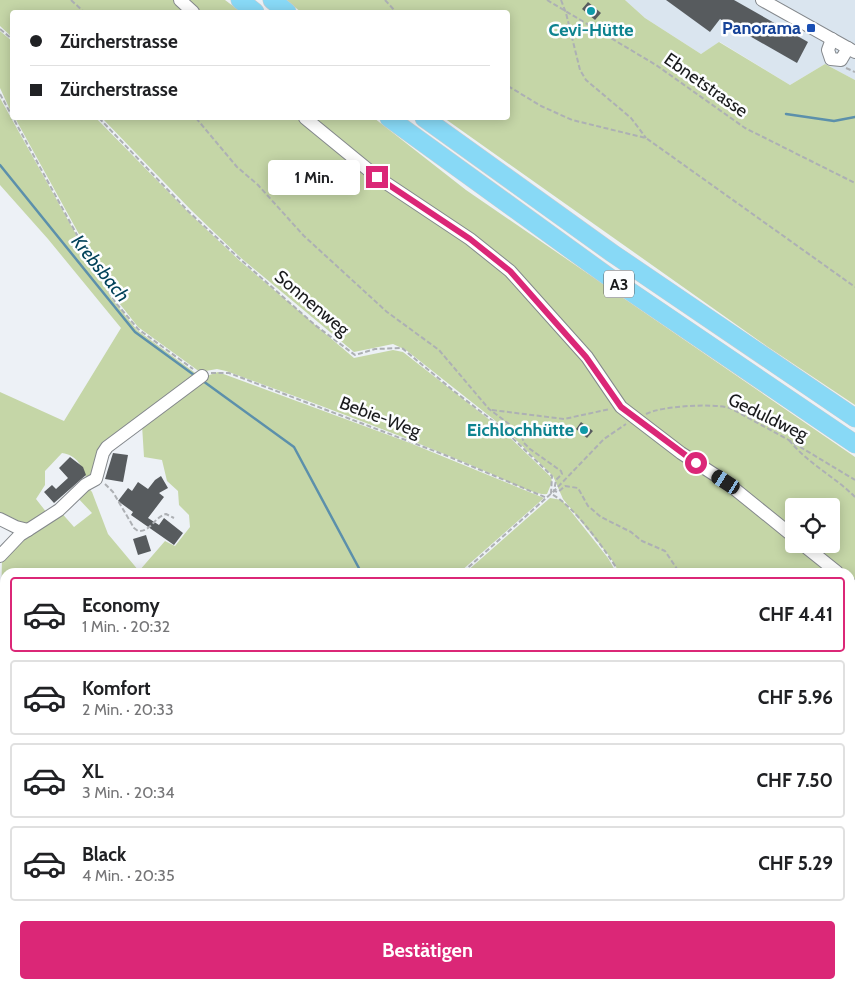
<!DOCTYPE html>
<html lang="de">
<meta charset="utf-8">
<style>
:root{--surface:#fff;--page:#f6f6f6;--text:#202124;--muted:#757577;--line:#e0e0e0;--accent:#db2777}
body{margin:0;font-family:Cabin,sans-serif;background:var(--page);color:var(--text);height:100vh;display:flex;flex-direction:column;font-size:19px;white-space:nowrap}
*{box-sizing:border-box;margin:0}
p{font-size:16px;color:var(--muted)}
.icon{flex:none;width:28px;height:28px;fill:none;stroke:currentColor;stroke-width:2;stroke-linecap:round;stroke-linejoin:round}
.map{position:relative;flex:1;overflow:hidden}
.panel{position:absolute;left:0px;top:568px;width:855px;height:421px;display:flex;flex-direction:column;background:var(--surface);border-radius:15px 15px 0 0;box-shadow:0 2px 12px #0003}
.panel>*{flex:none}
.hud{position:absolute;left:10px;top:10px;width:500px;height:110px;border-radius:5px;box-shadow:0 2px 12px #0003;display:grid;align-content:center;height:110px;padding:0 20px;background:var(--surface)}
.buttons{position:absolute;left:785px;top:498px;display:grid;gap:10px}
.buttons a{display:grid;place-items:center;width:55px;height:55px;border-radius:5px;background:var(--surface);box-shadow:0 2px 12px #0003;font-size:25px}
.end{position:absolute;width:22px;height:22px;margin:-11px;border:6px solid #db2777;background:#fff;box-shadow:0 0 0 2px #fff}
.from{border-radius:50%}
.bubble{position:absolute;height:35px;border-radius:5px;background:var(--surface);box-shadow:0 2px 12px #0003;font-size:16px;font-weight:800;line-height:35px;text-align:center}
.car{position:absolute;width:15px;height:30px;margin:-15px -8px;border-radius:6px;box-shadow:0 0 4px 1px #0007;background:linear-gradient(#222 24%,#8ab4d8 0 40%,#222 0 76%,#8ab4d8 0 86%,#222 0)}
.hud b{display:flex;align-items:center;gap:18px;height:48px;font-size:19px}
.hud b+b{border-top:1px solid var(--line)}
.hud i{width:12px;height:12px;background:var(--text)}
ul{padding:9px 0 0;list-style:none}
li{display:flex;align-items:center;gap:15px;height:75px;margin:0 10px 8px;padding:0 10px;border:2px solid var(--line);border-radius:5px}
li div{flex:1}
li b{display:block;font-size:19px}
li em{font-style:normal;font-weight:800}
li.selected{border-color:var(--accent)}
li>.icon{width:45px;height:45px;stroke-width:1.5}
.cta{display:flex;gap:10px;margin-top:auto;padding:10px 20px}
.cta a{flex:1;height:58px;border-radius:5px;background:var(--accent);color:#fff;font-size:20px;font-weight:800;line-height:58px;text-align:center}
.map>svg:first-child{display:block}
.built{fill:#dae5ef}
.green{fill:#c5d6a7;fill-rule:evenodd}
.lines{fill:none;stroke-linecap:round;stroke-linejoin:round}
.stream{stroke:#5c90ab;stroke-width:2.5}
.building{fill:#575b5e}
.minor-casing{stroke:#84888c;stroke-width:14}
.highway-casing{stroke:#cccdcd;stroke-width:19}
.path{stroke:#adb0b4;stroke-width:2;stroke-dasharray:5 2.5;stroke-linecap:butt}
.minor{stroke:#fff;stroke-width:12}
.highway{stroke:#88d9f6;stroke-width:18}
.route{stroke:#db2777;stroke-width:6}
.culture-dot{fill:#0f9aa8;stroke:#fdfeff;stroke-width:2}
.transit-dot{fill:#1a4fb4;stroke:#fdfeff;stroke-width:2}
.labels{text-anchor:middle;stroke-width:5;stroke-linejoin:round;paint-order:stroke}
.shield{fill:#fdfeff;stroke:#5d5e60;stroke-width:1}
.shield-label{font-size:16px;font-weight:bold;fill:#191a1c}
.transit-label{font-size:18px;font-weight:bold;fill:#164399;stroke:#fdfeff;text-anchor:end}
.culture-label{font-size:18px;font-weight:bold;fill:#0d838f;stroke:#fdfeff}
.street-label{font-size:18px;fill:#191a1c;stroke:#fdfeff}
.water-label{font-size:19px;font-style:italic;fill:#004159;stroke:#fdfeff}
</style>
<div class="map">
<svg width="855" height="988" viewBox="0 0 855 988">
<rect width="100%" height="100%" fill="#edf1f6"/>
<path class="built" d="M625,0h230v80l-30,-16 -35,21 -70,-43 -19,12 -56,-36z"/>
<g class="green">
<path d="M0,0h225l16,12h-229v25l-12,-11z"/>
<path d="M286,0h339l20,18 56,36 18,-12 71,43 35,-21 30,16v325l-87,-58 -324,-229h64v-106h-207z"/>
<path d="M0,31l12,10v73l-12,-26z"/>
<path d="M0,98l112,201 25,31 61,45 -94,71 -8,25 -9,9c-4,-13 -10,-25 -25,-27l-17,18v14l-9,14 11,14 -21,12 -15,-8 -11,-2v-123l64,29 57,-93 -73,-89 -48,-54z"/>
<path d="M15,118h81l93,95 51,48 114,97 39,-8 10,2 97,76 51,49 1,5 -5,12c-12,2 -47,-17 -60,-22 -85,-37 -174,-69 -261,-101l-9,-2 -17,3 -62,-45 -26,-33z"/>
<path d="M102,118h272l92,72 389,267v373l-5,-3v-255h-231l-9,-15 -47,-58 -10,-23 -51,-50 -96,-76 -13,-6 -39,8 -113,-94 -50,-48zM794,506h37v38h-37z"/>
<path d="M218,372l192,71 134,55 -84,74h-455v50l-4,-16 1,-48 57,-48 15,17 18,-14 -16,-17 11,-10 5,6 16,42 31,37 26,-30 10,5 15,-19 -1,-12 -10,-10 -1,-14 -11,-10 -5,-21 -18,-3 -2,-32 59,-47z"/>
<path d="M550,498l12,2 46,58 8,14h-150z"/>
<path d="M0,623l5,10v111l-5,-6z"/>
<path d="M0,744l5,5v235h237l4,4h-246z"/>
<path d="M850,916l5,6v66h-251l-3,-3 -12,-1h261z"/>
<path d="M338,984h75l13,4h-87z"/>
<path d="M445,984h95l5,4h-91z"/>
</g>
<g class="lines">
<g class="stream">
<path d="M786,114l48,7 21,-4"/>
<path d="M0,165l135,167 59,43"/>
<path d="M203,381l91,66 67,125"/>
</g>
</g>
<g class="building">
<path d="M666,0h68l74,42 -11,21 -77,-44 -10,13z"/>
<path d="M588,2l13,11 -6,7 -13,-11z"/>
<path d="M581,422l12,9 -6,7 -11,-9z"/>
<path d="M113,453l15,2 -5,27 -18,-3z"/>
<path d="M70,457l13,10 3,8 -32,28 -10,-11 8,-7 4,4 12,-11 -9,-10z"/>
<path d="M161,476l7,12 -9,5 5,4 -16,21 11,7 5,-7 19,15 -9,12 -43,-30 2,-3 -15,-11 10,-13 4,3 6,-9 10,7 7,-9z"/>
<path d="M146,535l5,16 -13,4 -5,-16z"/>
</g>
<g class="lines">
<defs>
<g id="minor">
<path d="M180,0l13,12"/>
<path d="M762,0l93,52"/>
<path d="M832,39l-4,11 3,9 10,1 7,-12"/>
<path d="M305,118l72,59 93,62 40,32 77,86 34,50 60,46 45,29 68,55"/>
<path d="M0,519l16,8 12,3 -8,5 -20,21"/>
<path d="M28,530l31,-20 26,-25 11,-6 7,-26 4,-6 95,-71"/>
<path d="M802,544l35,28"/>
<path d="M850,584l5,4"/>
<path d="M0,612l5,16"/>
<path d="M850,834l5,-1"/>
<path d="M850,870l5,3"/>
<path d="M850,903l5,5"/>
<path d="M426,984l11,4"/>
<path d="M334,988v-4"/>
<path d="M555,988l4,-4"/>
</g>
<g id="highway">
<path d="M240,0l15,12"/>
<path d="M272,0l15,12"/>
<path d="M389,118l217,157 249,169"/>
<path d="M424,118l188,135 243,165"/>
</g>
</defs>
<use href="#minor" class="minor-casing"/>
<use href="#highway" class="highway-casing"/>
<g class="path">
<path d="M71,0l13,12"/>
<path d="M385,0l11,12"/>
<path d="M547,0l109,65 89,63 110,55"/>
<path d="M561,0l5,13 14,57 6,10 45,38 15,20"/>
<path d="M0,29l12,10"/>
<path d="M846,68l9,4"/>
<path d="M508,86l33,20 31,14 74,18 209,149"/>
<path d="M0,94l100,183 16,26 22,26 55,40"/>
<path d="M99,118l90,94 52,48 74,65 40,30 20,-6 27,-1 53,44 46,35 51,49 -1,18c22,10 55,57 68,78"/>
<path d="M196,118l41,49 21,18 46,51 83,76 52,38 50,59 32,24 3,10 6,6 31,22 1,3 -6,6 -2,11 4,1 7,-6 13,2 10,18 13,11 30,15 11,9 23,10 14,21"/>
<path d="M211,373h18l216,82 102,43"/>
<path d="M492,410l72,9 46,-10"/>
<path d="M646,414c15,-8 67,-11 84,-6l57,31 68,41"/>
<path d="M789,440c18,23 45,36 66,57"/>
<path d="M105,484l8,8 21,36 4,3c13,1 16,-14 28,-17l8,4"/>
<path d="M463,572l91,-81 50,-52 22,-15"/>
<path d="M850,709l5,3"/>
<path d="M0,741l5,5"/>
<path d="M850,742l5,-4"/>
<path d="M850,795l5,6"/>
<path d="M851,845l4,6"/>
<path d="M244,984l4,4"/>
</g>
<use href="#minor" class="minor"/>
<use href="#highway" class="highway"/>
</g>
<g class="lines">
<path class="route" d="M377,177l93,62 40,32 76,86 35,50 75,56"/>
</g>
<g class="culture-dot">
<circle cx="591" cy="11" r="5"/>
<circle cx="584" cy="430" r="5"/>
</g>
<rect class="transit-dot" x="806" y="23" width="10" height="10" rx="2.5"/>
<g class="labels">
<rect class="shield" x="604" y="270.5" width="30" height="27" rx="4"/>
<g class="shield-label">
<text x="619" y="290">A3</text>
</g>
<g class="transit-label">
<text x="801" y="34">Panorama</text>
</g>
<g class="culture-label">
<text x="591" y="36">Cevi-Hütte</text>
<text x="574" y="436" text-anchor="end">Eichlochhütte</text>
</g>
<g class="street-label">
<text transform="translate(706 85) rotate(35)" y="6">Ebnetstrasse</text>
<text transform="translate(312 303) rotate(40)" y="6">Sonnenweg</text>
<text transform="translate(380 417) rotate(21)" y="6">Bebie-Weg</text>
<text transform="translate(768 417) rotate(26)" y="6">Geduldweg</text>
</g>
<g class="water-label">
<text transform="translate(101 268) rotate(51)" y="7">Krebsbach</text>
</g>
</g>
</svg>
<div class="buttons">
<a><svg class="icon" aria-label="locate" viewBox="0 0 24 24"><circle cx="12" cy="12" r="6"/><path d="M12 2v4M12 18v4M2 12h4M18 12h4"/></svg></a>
</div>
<i class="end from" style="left:696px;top:463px"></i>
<i class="end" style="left:377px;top:177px"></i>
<div class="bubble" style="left:268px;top:160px;width:92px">1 Min.</div>
<i class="car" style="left:726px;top:482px;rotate:303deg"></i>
<div class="hud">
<b><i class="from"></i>Zürcherstrasse</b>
<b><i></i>Zürcherstrasse</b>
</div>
<section class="panel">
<ul>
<li class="selected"><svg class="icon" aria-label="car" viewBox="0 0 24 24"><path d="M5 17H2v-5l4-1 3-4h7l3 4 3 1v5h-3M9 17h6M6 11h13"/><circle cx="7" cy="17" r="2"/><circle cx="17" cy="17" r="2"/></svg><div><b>Economy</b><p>1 Min. · 20:32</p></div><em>CHF 4.41</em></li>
<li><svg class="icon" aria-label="car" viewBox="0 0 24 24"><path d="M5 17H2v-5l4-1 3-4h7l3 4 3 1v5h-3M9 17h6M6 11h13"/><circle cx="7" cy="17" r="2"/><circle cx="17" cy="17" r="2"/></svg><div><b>Komfort</b><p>2 Min. · 20:33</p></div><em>CHF 5.96</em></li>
<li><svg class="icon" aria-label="car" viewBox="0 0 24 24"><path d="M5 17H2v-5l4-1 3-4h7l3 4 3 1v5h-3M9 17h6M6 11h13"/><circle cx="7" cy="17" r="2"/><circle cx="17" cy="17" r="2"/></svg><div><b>XL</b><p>3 Min. · 20:34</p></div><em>CHF 7.50</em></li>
<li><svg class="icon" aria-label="car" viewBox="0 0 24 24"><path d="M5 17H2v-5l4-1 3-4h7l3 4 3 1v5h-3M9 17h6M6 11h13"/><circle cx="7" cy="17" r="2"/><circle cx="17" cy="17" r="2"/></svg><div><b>Black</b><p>4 Min. · 20:35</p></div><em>CHF 5.29</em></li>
</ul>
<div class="cta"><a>Bestätigen</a></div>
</section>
</div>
